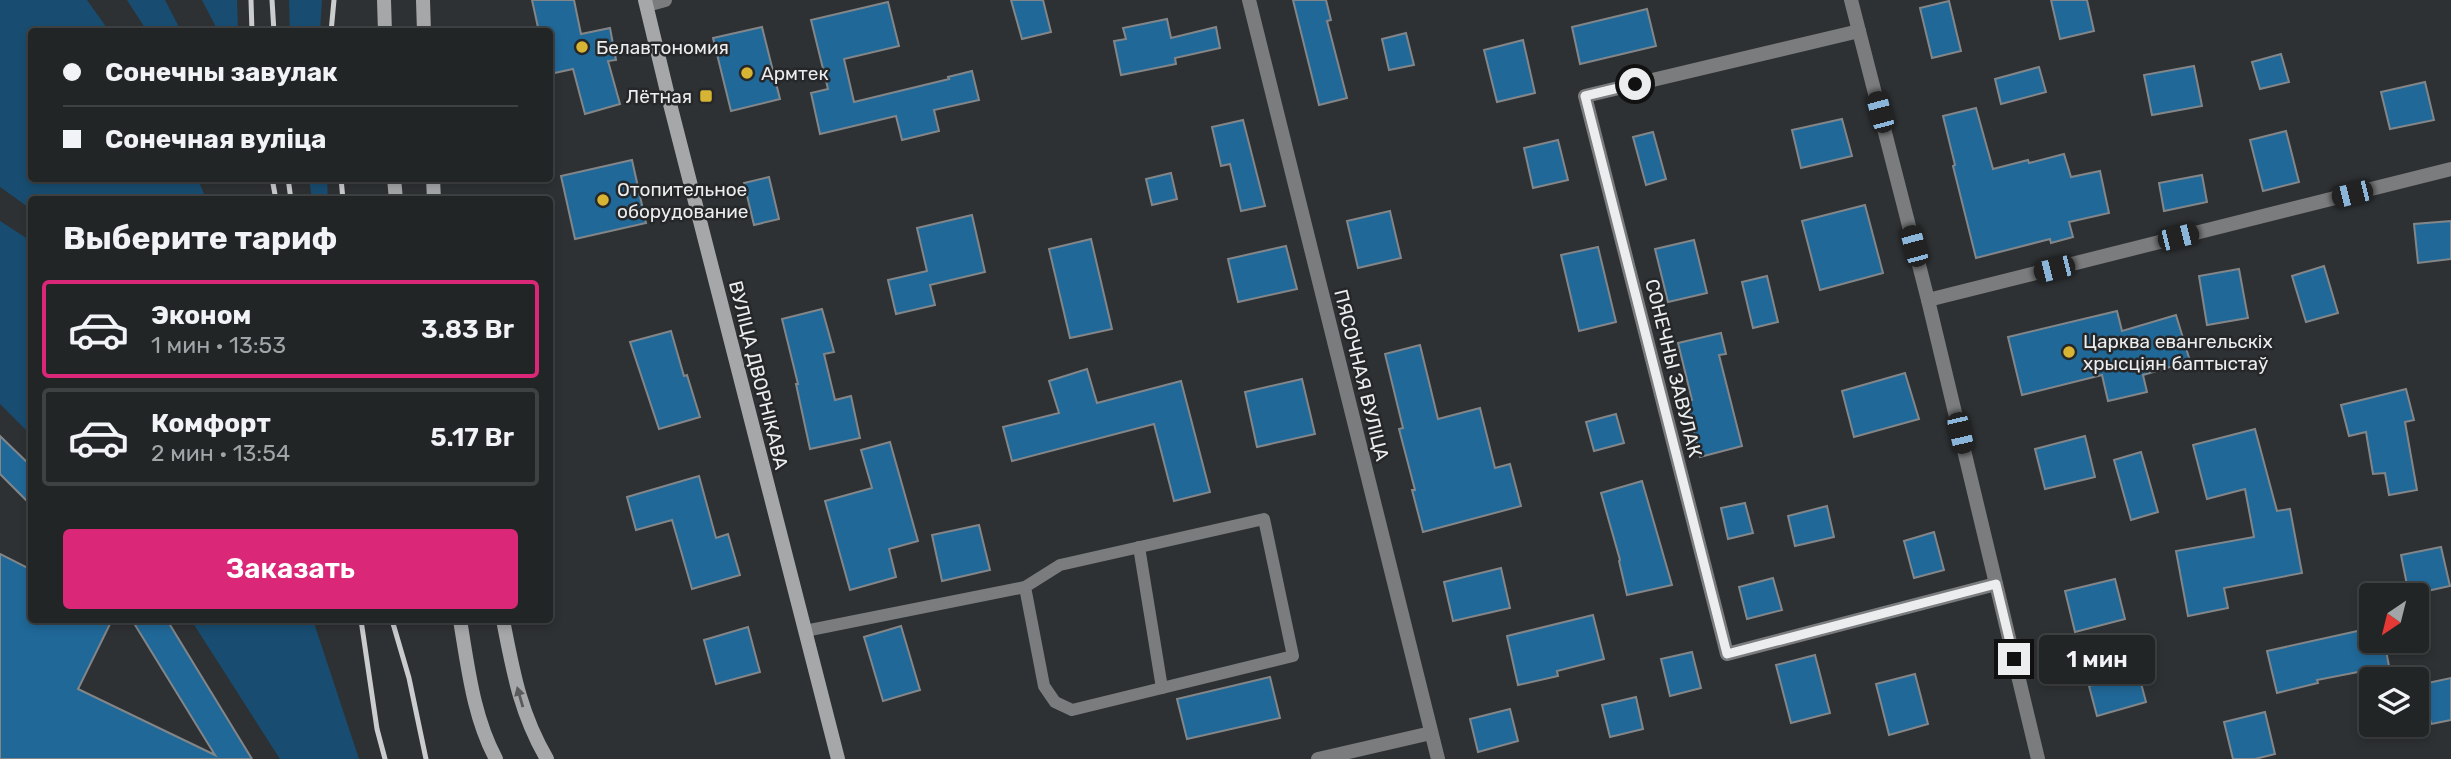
<!DOCTYPE html>
<html lang="ru">
<meta charset="utf-8">
<style>
:root{--surface:#222526;--page:#2a2d2e;--text:#f1f3f6;--muted:#a2a5a7;--line:#3f4243;--accent:#db2777}
body{margin:0;font-family:Rubik,sans-serif;background:var(--page);color:var(--text);height:100vh;display:flex;flex-direction:column;font-size:26px;white-space:nowrap}
*{box-sizing:border-box;margin:0}
p{font-size:23px;color:var(--muted)}
.icon{flex:none;width:38px;height:38px;fill:none;stroke:currentColor;stroke-width:2;stroke-linecap:round;stroke-linejoin:round}
.map{position:relative;flex:1;overflow:hidden}
.side{position:absolute;left:28px;top:196px;width:525px;height:427px;display:flex;flex-direction:column;background:var(--surface);border-radius:7px;box-shadow:0 4px 10px #0003,0 0 0 2px var(--line)}
.side>*{flex:none}
.hud{position:absolute;left:28px;top:28px;width:525px;height:154px;border-radius:7px;box-shadow:0 4px 10px #0003,0 0 0 2px var(--line);display:grid;align-content:center;height:154px;padding:0 35px;background:var(--surface)}
.needle{width:46px;rotate:215deg}
.controls{position:absolute;left:2359px;top:583px;display:grid;gap:14px}
.controls a{display:grid;place-items:center;width:70px;height:70px;border-radius:7px;background:var(--surface);box-shadow:0 4px 10px #0003,0 0 0 2px var(--line);font-size:35px}
.end{position:absolute;width:32px;height:32px;margin:-16px;border:9px solid #ebedee;background:#111;box-shadow:0 0 0 4px #111}
.from{border-radius:50%}
.bubble{position:absolute;height:49px;border-radius:7px;background:var(--surface);box-shadow:0 4px 10px #0003,0 0 0 2px var(--line);font-size:23px;font-weight:600;line-height:49px;text-align:center}
.car{position:absolute;width:21px;height:42px;margin:-21px -10px;border-radius:9px;box-shadow:0 0 5px 2px #0007;background:linear-gradient(#222 24%,#8ab4d8 0 40%,#222 0 76%,#8ab4d8 0 86%,#222 0)}
.hud b{display:flex;align-items:center;gap:24px;height:66px;font-size:26px}
.hud b+b{border-top:2px solid var(--line)}
.hud i{width:18px;height:18px;background:var(--text)}
ul{padding:0;list-style:none}
li{display:flex;align-items:center;gap:21px;height:98px;margin:0 14px 10px;padding:0 21px;border:4px solid var(--line);border-radius:7px}
li div{flex:1}
li b{display:block;font-size:26px}
li em{font-style:normal;font-weight:600}
li.selected{border-color:var(--accent)}
li>.icon{width:63px;height:63px;stroke-width:1.5}
h2{padding:0 35px;font-size:32px;line-height:84px}
.action{display:flex;gap:14px;margin-top:auto;padding:14px 35px}
.action a{flex:1;height:80px;border-radius:7px;background:var(--accent);color:#fff;font-size:28px;font-weight:600;line-height:80px;text-align:center}
.map>svg:first-child{display:block}
.green{fill:#184d71}
.building{fill:#206898;stroke:#838689;stroke-width:2}
.lines{fill:none;stroke-linecap:round;stroke-linejoin:round}
.service{stroke:#7b7c7d;stroke-width:12}
.minor{stroke:#7b7c7d;stroke-width:14}
.secondary{stroke:#a5a7a9;stroke-width:14}
.rail{stroke:#cacccd;stroke-width:5}
.oneway{fill:#585a5c}
.route{stroke:#ebedee;stroke-width:9}
.poi-dot{fill:#d8b434;stroke:#252729;stroke-width:2.5}
.labels{text-anchor:middle;stroke-width:5;stroke-linejoin:round;paint-order:stroke}
.poi-label{font-size:19px;fill:#ebedee;stroke:#252729;text-anchor:start}
.street-label{font-size:19px;fill:#ebedee;stroke:#252729}
</style>
<div class="map">
<svg width="2451" height="759" viewBox="0 0 2451 759">
<rect width="100%" height="100%" fill="#2e3133"/>
<g class="green">
<path d="M0,0h87l22,31 -77,1v146l166,1 8,20 -174,1 -1,9 -31,-22z"/>
<path d="M127,0h38l16,31h-34z"/>
<path d="M202,0h35l1,31h-20z"/>
<path d="M289,0h33l-2,31h-30z"/>
<path d="M309,179h18l1,20h-16z"/>
<path d="M0,221l31,20v194l-31,-31z"/>
<path d="M191,620h122l46,139h-79z"/>
</g>
<g class="building">
<path d="M532,0h42l7,34 29,-6 6,32 -8,1 12,43 -35,10 -12,-45 -23,5v-42h-11z"/>
<path d="M1011,0h32l8,32 -29,7z"/>
<path d="M1293,0h33l5,20 -4,1 20,77 -28,7z"/>
<path d="M2051,0h36l7,31 -34,8z"/>
<path d="M1949,1l12,50 -29,7 -12,-50z"/>
<path d="M888,2l11,44 -55,13 10,43 95,-23 -1,-2 24,-6 7,29 -45,10 5,21 -37,9 -6,-24 -76,18 -9,-41 17,-4 -17,-69z"/>
<path d="M1647,9l9,37 -76,18 -8,-37z"/>
<path d="M1167,19l4,19 45,-11 4,21 -45,10 1,6 -55,11 -7,-34 12,-2 -3,-11z"/>
<path d="M762,27l18,72 -49,12 -18,-73z"/>
<path d="M1406,33l8,32 -25,5 -7,-31z"/>
<path d="M1523,40l12,53 -38,9 -13,-52z"/>
<path d="M2281,54l8,28 -29,7 -8,-27z"/>
<path d="M2194,66l8,40 -50,9 -8,-40z"/>
<path d="M2039,67l7,25 -45,12 -6,-25z"/>
<path d="M2425,82l9,38 -44,9 -9,-37z"/>
<path d="M1976,108l17,61 35,-9 1,3 35,-9 7,23 29,-6 9,42 -40,9 4,15 -22,6 -1,-4 -74,19 -23,-92 2,-1 -12,-49z"/>
<path d="M1842,119l10,37 -51,12 -9,-38z"/>
<path d="M1243,120l22,86 -24,5 -11,-47 -9,2 -9,-39z"/>
<path d="M2286,131l13,51 -36,9 -13,-51z"/>
<path d="M1653,132l13,47 -20,6 -13,-48z"/>
<path d="M1558,140l10,40 -35,8 -9,-40z"/>
<path d="M632,160l14,63 -71,16 -14,-63z"/>
<path d="M1171,173l6,26 -25,6 -6,-26z"/>
<path d="M2202,175l5,27 -43,9 -5,-28z"/>
<path d="M769,177l10,42 -25,6 -10,-42z"/>
<path d="M1865,205l18,68 -63,17 -18,-69z"/>
<path d="M1390,211l11,47 -43,10 -11,-47z"/>
<path d="M972,215l13,57 -55,13 5,20 -39,9 -8,-34 39,-9 -10,-43z"/>
<path d="M2451,221v38l-33,4 -4,-39z"/>
<path d="M1091,239l21,90 -42,9 -21,-89z"/>
<path d="M1694,240l13,53 -39,9 -13,-53z"/>
<path d="M1286,246l11,43 -59,13 -10,-43z"/>
<path d="M1598,247l18,75 -37,9 -18,-76z"/>
<path d="M2324,266l14,47 -32,9 -14,-46z"/>
<path d="M2239,269l9,49 -41,7 -8,-49z"/>
<path d="M1767,276l11,46 -25,6 -11,-46z"/>
<path d="M822,309l12,43 -10,2 11,46 16,-4 9,42 -50,11 -14,-65h2l-16,-65z"/>
<path d="M2117,311l5,20 54,-16 14,46 -47,14 4,17 -39,9 -6,-26 -80,20 -14,-58z"/>
<path d="M671,331l13,45 3,-1 13,42 -41,12 -29,-87z"/>
<path d="M1721,333l5,21 -7,1 23,91 -42,11 -14,-56 6,-1 -14,-57z"/>
<path d="M1420,345l18,74 42,-11 15,60 15,-4 11,42 -98,26 -11,-42h3l-16,-61 4,-1 -18,-74z"/>
<path d="M1087,369l10,34 84,-22 29,111 -36,9 -20,-77 -142,37 -9,-34 56,-14 -10,-32z"/>
<path d="M1905,373l14,46 -65,18 -12,-46z"/>
<path d="M1302,379l13,55 -58,13 -12,-55z"/>
<path d="M2406,389l8,31 -9,2 12,68 -28,5 -4,-22 -12,1 -7,-42 -17,4 -8,-31z"/>
<path d="M1616,414l8,29 -30,8 -8,-29z"/>
<path d="M2255,429l22,82 13,-2 12,64 -78,15 4,20 -40,8 -12,-65 78,-14 -9,-48 -38,10 -14,-54z"/>
<path d="M0,436l32,31v39l-32,-32z"/>
<path d="M2085,436l10,41 -50,12 -10,-40z"/>
<path d="M890,442l28,99 -29,8 7,28 -46,13 -25,-89 47,-13 -11,-38z"/>
<path d="M2141,452l17,60 -27,8 -17,-60z"/>
<path d="M699,476l17,62 12,-4 12,41 -48,14 -20,-69 -36,10 -9,-33z"/>
<path d="M1642,481l30,104 -45,10 -8,-34 1,-1 -19,-67z"/>
<path d="M1745,503l8,30 -25,6 -7,-31z"/>
<path d="M1827,506l7,31 -39,9 -7,-30z"/>
<path d="M979,525l11,45 -48,11 -10,-46z"/>
<path d="M1934,532l10,38 -30,8 -10,-37z"/>
<path d="M2441,547l9,39 -41,9 -8,-40z"/>
<path d="M0,554l32,16v50h80l-34,69 137,66 -83,-135h35l85,139h-252z"/>
<path d="M1501,568l9,40 -57,13 -9,-39z"/>
<path d="M1773,578l9,32 -35,9 -8,-32z"/>
<path d="M2115,579l10,40 -50,13 -10,-41z"/>
<path d="M1593,615l11,44 -47,12 1,5 -40,9 -11,-49z"/>
<path d="M901,626l19,64 -37,11 -19,-64z"/>
<path d="M748,627l12,45 -44,12 -12,-44z"/>
<path d="M2371,628v12h13l5,26 -72,14 1,3 -41,10 -10,-42z"/>
<path d="M1692,652l9,36 -31,8 -9,-37z"/>
<path d="M1815,655l15,58 -39,10 -15,-58z"/>
<path d="M2138,672l8,30 -49,14 -8,-30z"/>
<path d="M1915,674l13,50 -39,11 -13,-51z"/>
<path d="M1270,677l10,41 -93,21 -10,-40z"/>
<path d="M2451,678v42l-20,4 -8,-40z"/>
<path d="M1636,697l7,32 -33,8 -8,-32z"/>
<path d="M1510,709l8,32 -40,11 -8,-33z"/>
<path d="M2265,712l10,42 -20,5h-22l-9,-37z"/>
</g>
<g class="lines">
<g class="service">
<path d="M1139,547l23,141"/>
<path d="M805,631l220,-44 35,-22 204,-46 29,137 -221,54 -17,-8 -11,-16 -19,-99"/>
</g>
<g class="minor">
<path d="M1249,0l189,759"/>
<path d="M1851,0l77,300 110,459"/>
<path d="M647,5l18,-5"/>
<path d="M1859,31l-274,65 142,558 269,-70"/>
<path d="M1928,300l523,-131"/>
<path d="M1318,759l113,-26"/>
</g>
<g class="secondary">
<path d="M384,0l1,32"/>
<path d="M423,0l1,32"/>
<path d="M645,0l25,104 168,655"/>
<path d="M394,178l2,22"/>
<path d="M433,178l1,22"/>
<path d="M460,620c8,47 13,96 36,139"/>
<path d="M503,620c10,51 17,93 44,139"/>
</g>
<g class="rail">
<path d="M251,0l1,32"/>
<path d="M272,0l2,32"/>
<path d="M331,32l3,-32"/>
<path d="M272,178l4,22"/>
<path d="M288,178l3,22"/>
<path d="M341,178l2,22"/>
<path d="M361,620l16,109 8,30"/>
<path d="M392,620l17,58 17,81"/>
</g>
</g>
<defs><path id="oneway-solid" d="M-6-.8H1V-3.2L6.5 0L1 3.2V.8H-6Z" transform="scale(1.75)"/></defs>
<use class="oneway" href="#oneway-solid" transform="translate(520 697) rotate(-106)"/>
<g class="lines">
<path class="route" d="M1635,84l-50,12 142,558 269,-70 18,75"/>
</g>
<g class="poi-dot">
<circle cx="582" cy="47" r="7"/>
<circle cx="747" cy="73" r="7"/>
<rect x="699" y="89" width="14" height="14" rx="3.5"/>
<circle cx="603" cy="200" r="7"/>
<circle cx="2069" cy="352" r="7"/>
</g>
<g class="labels">
<g class="poi-label">
<text x="596" y="54">Белавтономия</text>
<text x="761" y="80">Армтек</text>
<text x="692" y="103" text-anchor="end">Лётная</text>
<text x="617" y="196">Отопительное<tspan x="617" dy="22">оборудование</tspan></text>
<text x="2083" y="348">Царква евангельскіх<tspan x="2083" dy="22">хрысціян баптыстаў</tspan></text>
</g>
<g class="street-label">
<text transform="translate(1674 368) rotate(76)" y="7">СОНЕЧНЫ ЗАВУЛАК</text>
<text transform="translate(759 375) rotate(76)" y="7">ВУЛІЦА ДВОРНІКАВА</text>
<text transform="translate(1362 375) rotate(76)" y="7">ПЯСОЧНАЯ ВУЛІЦА</text>
</g>
</g>
</svg>
<div class="controls">
<a><svg class="needle" viewBox="-14 -14 28 28"><path d="M0-13l5 13h-10z" fill="#e53935"/><path d="M0 13l5-13h-10z" fill="#a2a5a7"/></svg></a>
<a><svg class="icon" aria-label="layers" viewBox="0 0 24 24"><path d="M12 4l9 5-9 5-9-5zM3 14l9 5 9-5"/></svg></a>
</div>
<i class="end from" style="left:1635px;top:84px"></i>
<i class="end" style="left:2014px;top:659px"></i>
<div class="bubble" style="left:2039px;top:635px;width:116px">1 мин</div>
<i class="car" style="left:1880px;top:112px;rotate:345deg"></i>
<i class="car" style="left:2352px;top:194px;rotate:256deg"></i>
<i class="car" style="left:2178px;top:237px;rotate:76deg"></i>
<i class="car" style="left:1914px;top:246px;rotate:345deg"></i>
<i class="car" style="left:2054px;top:269px;rotate:256deg"></i>
<i class="car" style="left:1960px;top:433px;rotate:167deg"></i>
<div class="hud">
<b><i class="from"></i>Сонечны завулак</b>
<b><i></i>Сонечная вуліца</b>
</div>
<section class="side">
<h2>Выберите тариф</h2>
<ul>
<li class="selected"><svg class="icon" aria-label="car" viewBox="0 0 24 24"><path d="M5 17H2v-5l4-1 3-4h7l3 4 3 1v5h-3M9 17h6M6 11h13"/><circle cx="7" cy="17" r="2"/><circle cx="17" cy="17" r="2"/></svg><div><b>Эконом</b><p>1 мин · 13:53</p></div><em>3.83 Br</em></li>
<li><svg class="icon" aria-label="car" viewBox="0 0 24 24"><path d="M5 17H2v-5l4-1 3-4h7l3 4 3 1v5h-3M9 17h6M6 11h13"/><circle cx="7" cy="17" r="2"/><circle cx="17" cy="17" r="2"/></svg><div><b>Комфорт</b><p>2 мин · 13:54</p></div><em>5.17 Br</em></li>
</ul>
<div class="action"><a>Заказать</a></div>
</section>
</div>
